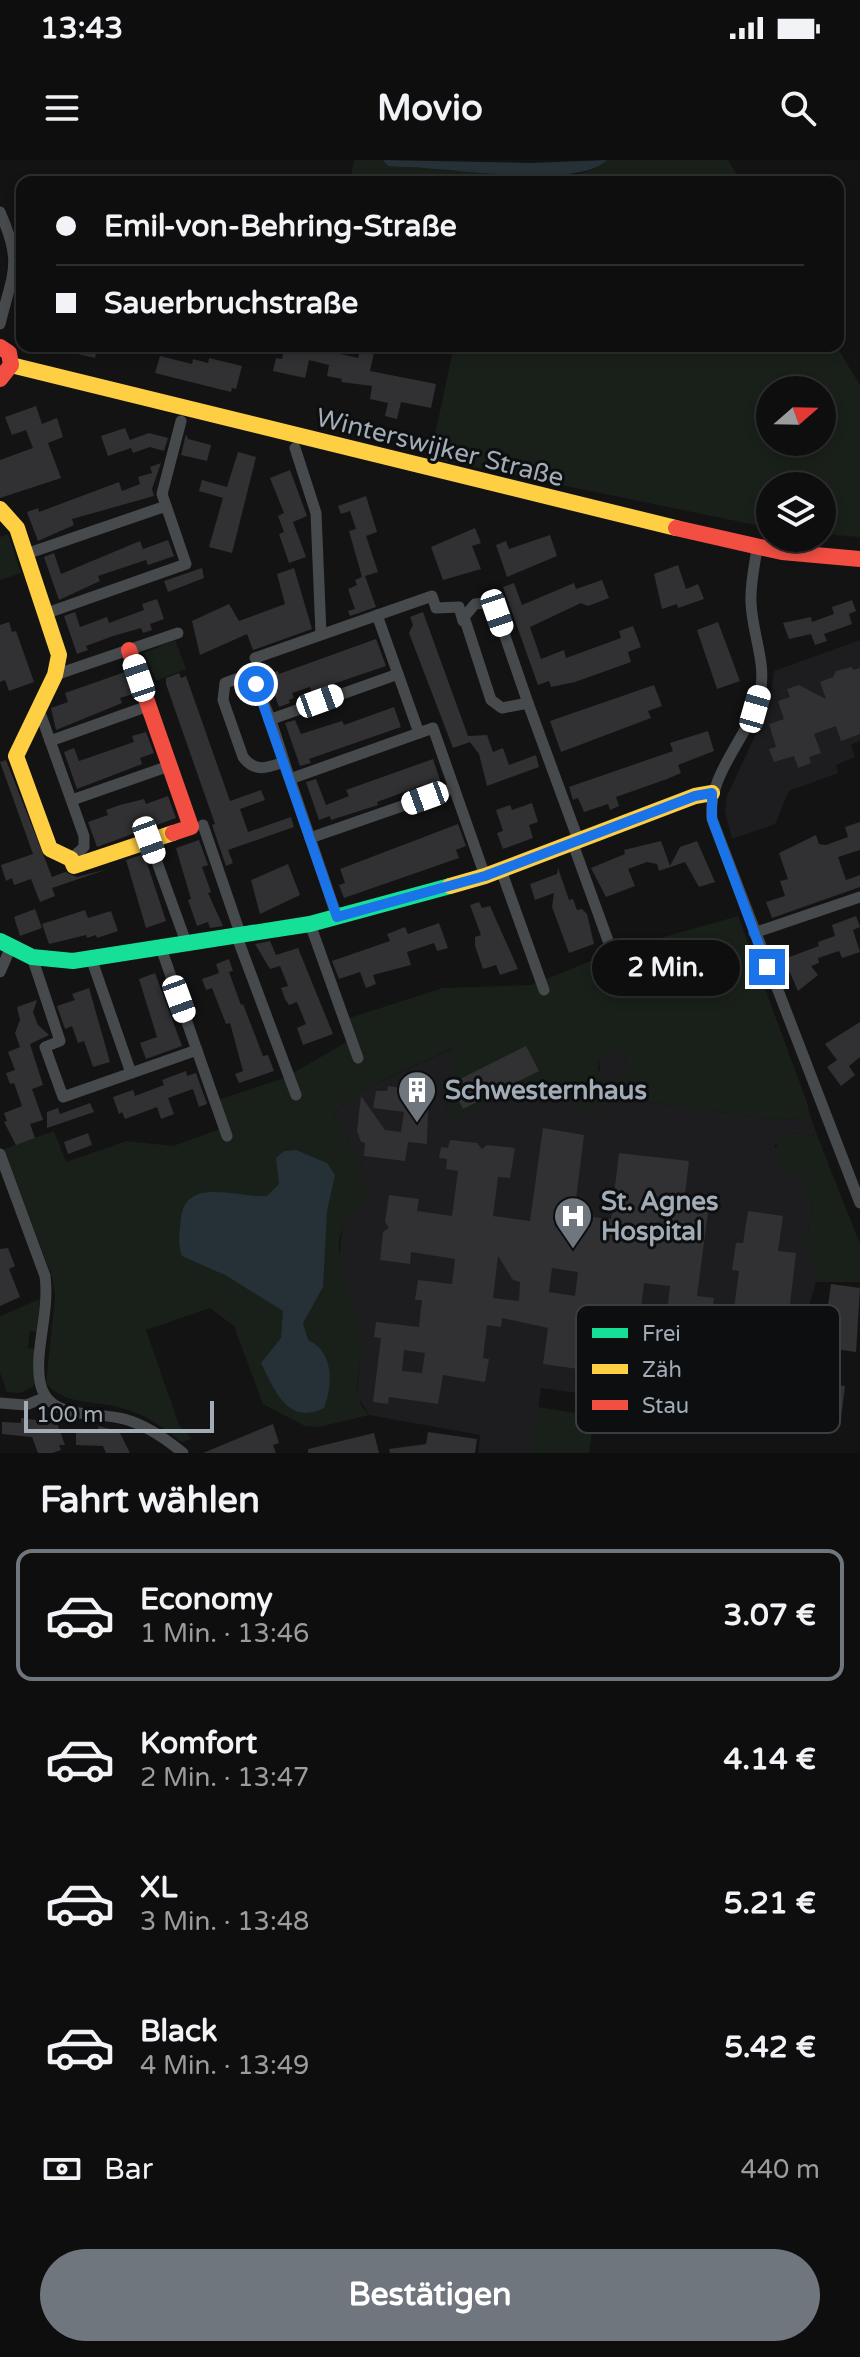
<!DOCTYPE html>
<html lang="de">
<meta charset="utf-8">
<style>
:root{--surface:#0e0e0e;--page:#1c1c1c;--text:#f1f3f6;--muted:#9b9c9e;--line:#2e2e2e;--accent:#70767d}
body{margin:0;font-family:"Varela Round",sans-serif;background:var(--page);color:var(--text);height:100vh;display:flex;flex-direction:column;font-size:30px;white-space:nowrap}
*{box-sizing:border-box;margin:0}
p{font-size:26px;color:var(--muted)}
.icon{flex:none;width:44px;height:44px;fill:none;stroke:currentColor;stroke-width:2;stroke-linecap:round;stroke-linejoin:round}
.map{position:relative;height:1293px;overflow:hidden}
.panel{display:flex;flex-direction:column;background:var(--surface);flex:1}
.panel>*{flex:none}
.banner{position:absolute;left:16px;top:16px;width:828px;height:176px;border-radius:16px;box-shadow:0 4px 12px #0003,0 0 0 2px var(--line);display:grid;align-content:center;height:176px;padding:0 40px;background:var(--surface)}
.needle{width:52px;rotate:70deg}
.buttons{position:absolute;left:756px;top:216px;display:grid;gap:16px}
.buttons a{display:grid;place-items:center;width:80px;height:80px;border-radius:50%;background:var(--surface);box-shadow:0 4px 12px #0003,0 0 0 2px var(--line);font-size:40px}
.scale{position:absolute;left:24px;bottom:20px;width:190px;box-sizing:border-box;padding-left:8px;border:4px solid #a2acb6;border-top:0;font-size:22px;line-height:28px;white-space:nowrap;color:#a2acb6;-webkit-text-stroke:6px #0d0e0f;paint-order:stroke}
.end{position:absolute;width:36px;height:36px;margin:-18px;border:10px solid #1a73e8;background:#fff;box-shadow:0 0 0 4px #fff}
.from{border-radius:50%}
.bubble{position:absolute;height:56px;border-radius:28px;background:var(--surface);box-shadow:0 4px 12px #0003,0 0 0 2px var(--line);font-size:26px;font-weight:700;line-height:56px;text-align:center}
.car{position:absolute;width:24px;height:48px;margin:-24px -12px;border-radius:10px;box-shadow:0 0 6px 2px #0007;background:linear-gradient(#fff 24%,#345 0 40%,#fff 0 76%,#345 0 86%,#fff 0)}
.banner b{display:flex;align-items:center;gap:28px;height:76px;font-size:30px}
.banner b+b{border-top:2px solid var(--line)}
.banner i{width:20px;height:20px;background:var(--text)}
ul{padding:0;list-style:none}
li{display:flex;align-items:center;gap:24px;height:132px;margin:0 16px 12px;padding:0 24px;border:4px solid transparent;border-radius:16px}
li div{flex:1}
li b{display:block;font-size:30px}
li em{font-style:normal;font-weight:700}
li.selected{border-color:var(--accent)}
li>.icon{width:72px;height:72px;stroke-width:1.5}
h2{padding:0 40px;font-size:36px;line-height:96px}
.pay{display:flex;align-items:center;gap:20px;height:88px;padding:0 40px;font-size:30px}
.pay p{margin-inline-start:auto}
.button{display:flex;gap:16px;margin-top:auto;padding:16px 40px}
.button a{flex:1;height:92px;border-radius:48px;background:var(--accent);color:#fff;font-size:32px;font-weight:700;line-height:92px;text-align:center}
.status{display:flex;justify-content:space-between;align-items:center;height:56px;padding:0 40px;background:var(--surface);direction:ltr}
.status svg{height:22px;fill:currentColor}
header{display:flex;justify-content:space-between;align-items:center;height:104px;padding:0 40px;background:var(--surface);font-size:36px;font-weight:700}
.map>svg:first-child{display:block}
.built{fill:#1d1d1f}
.green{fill:#192019;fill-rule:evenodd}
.water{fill:#253136}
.building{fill:#313133;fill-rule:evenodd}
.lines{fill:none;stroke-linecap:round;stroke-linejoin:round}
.street{stroke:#474a4c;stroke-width:11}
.fast{stroke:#16e098;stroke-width:16}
.slow{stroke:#ffcf43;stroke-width:16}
.jam{stroke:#f24e42;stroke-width:16}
.route{stroke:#1a73e8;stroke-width:10}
.labels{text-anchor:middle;stroke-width:6;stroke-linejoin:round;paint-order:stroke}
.street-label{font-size:26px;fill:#a2acb6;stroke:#0d0e0f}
.poi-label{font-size:26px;font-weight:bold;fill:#a2acb6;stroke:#0d0e0f;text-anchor:start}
.key{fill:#0d0e0f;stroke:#3a3d41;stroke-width:2}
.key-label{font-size:22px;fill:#a2acb6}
</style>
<div class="status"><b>13:43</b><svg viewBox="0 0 49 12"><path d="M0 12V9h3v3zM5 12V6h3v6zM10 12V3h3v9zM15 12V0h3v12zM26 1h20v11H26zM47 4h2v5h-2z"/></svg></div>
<header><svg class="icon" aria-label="menu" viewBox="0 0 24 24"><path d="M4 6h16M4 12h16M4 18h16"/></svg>Movio<svg class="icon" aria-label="search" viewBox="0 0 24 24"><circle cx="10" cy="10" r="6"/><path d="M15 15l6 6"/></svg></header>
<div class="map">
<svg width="860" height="1293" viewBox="0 0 860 1293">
<rect width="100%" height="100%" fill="#131313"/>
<g class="built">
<path d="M860,480v101l-9,4 4,12 -19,8 2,8 -49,18 -14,33 -43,15 -7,-28 2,-15 43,-92 4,-33z"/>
<path d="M454,888l-9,75 46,-23 29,-1 2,-9 59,9 19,-26 -1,-14 14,-9 11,5 4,9 -3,10 -8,6 -1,17 162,23 26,-2 5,-6 8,23 -27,-2 -16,13 30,32 10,21 -6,35 8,48 -21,71 -71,-7 -8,4 -43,46 -23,7 -109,-15 -9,65h-54l2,-18 -111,-20 -12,-20 4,-49 -22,-88 3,-28 20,-65 -29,-52 29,-23z"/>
</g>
<g class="green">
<path d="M354,0h29l6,6c26,3 53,0 80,3 34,5 112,18 138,-9h121l13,22h-391z"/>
<path d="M454,186h382l24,39v152l-38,-3v-48h-52v42l-340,-70zM770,230h52v52h-52z"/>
<path d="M8,374l13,39 -21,7v-43z"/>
<path d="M175,480l11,29 -30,12 -12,-28z"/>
<path d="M738,756l69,186 2,10 -5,6 -26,2 -163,-23 2,-18c11,-5 13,-15 7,-24l-11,-5 -14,9 -1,10 5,8 -4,33 -19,-3 1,-8 -58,-9 -3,9 -29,1 -46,24 8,-76 -91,42 -29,23 29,52 -3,17 16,7c-72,57 -14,93 -14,156 1,26 -13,49 8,70l-50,12 -14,-1 -42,-22 -29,-78 -24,-18 -64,22 33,95 13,14 -11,3c-19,-16 -35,-27 -59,-34 -28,-8 -54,-2 -76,-24l9,-87 -3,-20 -48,-128 50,-18 12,31 61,-21 46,5 47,-17 -2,-29 66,-22 68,-39 -6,-20 97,-31 88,-3 87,-35z"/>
<path d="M790,973l27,2 43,109v38h-44l-6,-29 -11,-12 2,-8 7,1 6,-35 -8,-2 -2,-19 -21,-9 -10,-14 7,-17z"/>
<path d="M40,1139l-3,33 -7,-1 -2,17 6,1v37l-14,7 -13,-1 -7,-20v-56z"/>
<path d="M538,1247l56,9 -5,37h-57z"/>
</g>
<g class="water">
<path d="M383,0l147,3 77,-3c-30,31 -161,6 -206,7l-13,-1z"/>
<path d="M296,990l31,13 8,12 -8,36 -4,76 -20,36 5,17c26,12 25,44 16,68 -36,18 -49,-17 -63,-45l20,-25 2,-27 -56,-35 -45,-20c-5,-13 -2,-24 -1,-38 5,-42 56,-20 86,-22l12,-12 -3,-26 8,-7z"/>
</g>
<g class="building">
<path d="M61,186h37l-3,12 -34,-8z"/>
<path d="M311,186h12v4l35,8 2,-8 14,3 -4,18 66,13 -5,24 -30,-6 -4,17 -12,-3 3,-13 -18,-4 2,-13 -31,-4 1,-3 -15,-3 2,-11 -20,-5 -4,18 -32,-7 3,-13 6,1 2,-10 25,5z"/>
<path d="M160,196l32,8 1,-5 15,4 1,-5 33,8 -6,23 -4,-1 -1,4 -76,-19z"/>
<path d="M36,246l6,18 15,-6 6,19 -15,6 13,35 -61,20v-38l33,-12 -7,-18 -14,5 -7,-18z"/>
<path d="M125,268l5,12 19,-7 19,5 -4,13 -14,-4 -17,6 -2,-5 -23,8 -7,-20z"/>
<path d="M186,274l2,5 23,6 -4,16 -26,-6z"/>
<path d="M238,292l18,5 -24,96 -23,-6 14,-49 -24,-7 3,-11 25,7z"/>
<path d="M161,303l-9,26 2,7 -82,23 2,6 -36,16 -11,-29 11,-4 1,4 80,-30 3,9 18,-7 -2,-7 14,-4 -2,-6z"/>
<path d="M290,310l17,46 -14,6 13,35 -17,6 -10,-29 5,-2 -6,-16 6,-3 -14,-35z"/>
<path d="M366,336l11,36 -11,4 12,36 -13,4 11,31 -26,9 -2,-5 7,-2 -7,-20 9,-4 -2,-5 7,-3 -13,-46 7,-2 -6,-18 -9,3 -3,-8z"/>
<path d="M475,368l6,15 -9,3 9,23 -38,11 -12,-33z"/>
<path d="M550,375l7,21 -50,21 -11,-32 10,-4 3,8z"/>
<path d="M168,380l6,16 -26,9 -2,-5 -48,16 2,5 -41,19 -15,-43 10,-4 7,21 79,-33 3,8z"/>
<path d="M678,405l8,24 12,-5 6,15 -26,9 -1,-4 -15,5 -8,-35z"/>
<path d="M202,408l2,10 -36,14 -4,-11z"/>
<path d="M294,408l18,61 -59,21 -6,-16 -47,21 -8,-34 37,-17 10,17 46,-17 -8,-30z"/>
<path d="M602,420l7,18 -21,8 -7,-3 -51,24 11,32 23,-9 2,8 55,-20 -2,-7 14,-5 8,21 -13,5 3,10 -56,20 -24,5 -2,-6 -11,4 -35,-98 11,-4 8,22 52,-22 2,6z"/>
<path d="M157,439l7,20 -14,5 2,6 -9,3 -2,-5 -28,8 -27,10 2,4 -11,4 -13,-38 11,-4 5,15 27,-10 2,6 35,-13 -2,-6z"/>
<path d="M852,440l4,11 -7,3 3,10 -28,10 3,7 -12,4 -4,-11 -22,5 -6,-16 28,-6 1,5 22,-8 -2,-7z"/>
<path d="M423,452l45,124 19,-1 6,17 10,-4 6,17 27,-10 3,12 -52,19 -8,-32 -9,-12 -17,6 -44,-115 4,-8 -3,-8z"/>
<path d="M9,462l3,10 4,-1 18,51 -25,9 -4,-11 -5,2v-57z"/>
<path d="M718,462l22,59 -23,8 -20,-59z"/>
<path d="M376,479l10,27 -65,22 1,4 -9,3 -3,-8 -18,6 2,5 -5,2 1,3 -11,4 -12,-33 11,-3 1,3z"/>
<path d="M852,507l1,3 7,-2v66l-19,7 -5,-15 -22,8 7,19 -12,4 2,6 -13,5 -4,-12 -20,6 -5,-13 7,-2 -7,-23 15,-5 -6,-18 12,-4 -3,-8 12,-4 27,14 -6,-17 13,-5 3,-6z"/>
<path d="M125,512l8,22 -13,4 2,5 -66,27 -5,-22 17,-6 -3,-9z"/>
<path d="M179,513l2,5 5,-2 44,125 31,-11 4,10 -25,9 8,23 43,-15 3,10 -66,23 5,13 -7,3 -14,-41 3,-1 -49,-140v-6z"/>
<path d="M654,525l8,21 -14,5 3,7 -90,34 -11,-31z"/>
<path d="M394,547l7,20 -92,32 2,4 -11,3 -15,-43 10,-3 6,14 41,-13 2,4z"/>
<path d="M708,571l6,20 -36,14 3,8 -14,6 -51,18 3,9 -9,4 -2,-6 -24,8 -6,-14 -5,2 -4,-13 104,-36 -3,-8z"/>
<path d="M146,572l8,21 -14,5 2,6 -65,25 -13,-37 10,-4 5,13 55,-19 -2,-6z"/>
<path d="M433,599l8,24 -16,6 -2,-4 -46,17 1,3 -47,15 -1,-4 -11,4 -13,-38 10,-3 10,26 23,-9 -3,-6z"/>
<path d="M6,600l46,117 13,-5 12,5 31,-8 -56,19 3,8 -15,6 -9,-23 -17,6 -2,-7 -6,3 -5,-16 32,-11 -33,-92z"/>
<path d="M168,636l8,22 -79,29 -9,-25 20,-7 -2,-5 14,-5 24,-6 2,5z"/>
<path d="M532,643l6,19 -9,3 4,13 -30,11 -6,-16 6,-2 -7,-21 14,-5 2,5z"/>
<path d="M860,662v28l-22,7 8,23 14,-5v12l-88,31 -6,-16 19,-6 -5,-15 8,-2 -9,-26 37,-18 3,9 7,1 22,-8 -3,-10z"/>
<path d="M458,664l8,22 -10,4 3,8 -115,40 -5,-13 6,-2 -5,-14z"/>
<path d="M199,680l9,25 -6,2 9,25 -3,1 15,33 -13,2 -2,-6 -11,4 -9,-26 3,-1 -15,-51z"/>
<path d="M661,681l9,25 10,-19 17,-6 18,41 -16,5 -14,-25 -26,9 -2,-7 -10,-2 -19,7 7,17 -29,11 -15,-29 34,-14 -1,-4z"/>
<path d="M144,694l22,67 -20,7 -20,-68z"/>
<path d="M288,704l12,31 -40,19 -9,-34z"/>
<path d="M558,708l11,32 4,-1 4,11 5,-1 5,5 7,30 -25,9 -17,-46 2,-14 -19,7 -5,-16 27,-10z"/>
<path d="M479,742l3,6 8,-2 28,63 -18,6 -4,-10 -13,4 -8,-23v-9l6,-2 -11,-30z"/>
<path d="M35,749l7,19 -22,8 -6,-19z"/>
<path d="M85,750l3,8 23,-7 7,20 -21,7 -1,-3 -9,3 -1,-3 -37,9 -7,-20z"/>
<path d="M856,756l4,11 -7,3 7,22 -18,6 -3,-7 -21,7 1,5 -8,3 7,9 -20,16 -14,-32 35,-13 -1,-4 17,-6 -3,-11z"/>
<path d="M439,763l9,25 -11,3 -3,-8 -27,9 4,13 -38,10 3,9 -10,4 -6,-16 -21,7 -7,-18 58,-20 -3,-7 18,-7 3,7z"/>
<path d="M270,781l6,14 22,-7 35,86 -30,11 -6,-17 9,-4 -9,-22 -8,3 -4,-6 -4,-11 7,-2 -8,-20 -10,3 -15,-25z"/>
<path d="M229,799l4,12 -4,1 12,33 2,-1 20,52 5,-1 6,16 -35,12 -4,-9 8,-3 -13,-48 -4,1 -14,-36 -6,2 -4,-11 17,-6 -3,-9z"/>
<path d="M155,813l27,73 -36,13 -6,-16 17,-6 -18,-58z"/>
<path d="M89,828l21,74 -17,5 -9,-26 -6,2 -6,-17 -7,3 -8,-23 18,-6 -3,-6z"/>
<path d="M37,840l-4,12 5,13 11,10 -19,9 13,41 -11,4 11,31 -13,4 5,14 -19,7 -12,-23 3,-1 -3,-8 18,-7 -8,-23 -4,1 -4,-11 9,-3 -7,-18 12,-5 -5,-14 5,-13 -3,-13z"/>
<path d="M860,862v35l-11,9 6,9 -14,11 -14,-19 10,-7 -12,-16z"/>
<path d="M526,886l13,25 -76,38 -13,-25z"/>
<path d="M186,911l1,5 9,-3 11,31 -8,3 -6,-18 -25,9 6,16 -13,5 -4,-12 -32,12 -3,-7 -3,2 -6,-17 20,-7 2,6 29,-11 -2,-5z"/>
<path d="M388,926l22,3 -1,5 11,1 -1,11 9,4 -1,34 -19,-2 -3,19 -41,-5 1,-13 -4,-1 -4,-11 4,-35 24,34 16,2 3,-20 -31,-4 3,-17h11z"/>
<path d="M90,943l4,9 -47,16v-16l11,-4 2,6z"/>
<path d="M543,968l41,7 -10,80 37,4 8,-66 70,8 -5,41 25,3 -12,91 17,2 -5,42 -33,-3 8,11 -28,-3 -4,34 -42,-5 1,-9 -25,-4 -1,9 -42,-6 5,-36 -46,-10 -1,9 -14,-2 -4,33 6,1 -4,23 -42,-7 -5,29 -49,-7 -1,7 -15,-2 8,-64 -7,-1 2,-15 43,5 3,-27h-7l3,-20 34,4 3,-25 -44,-7 -1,12 -30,-4 3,-28 6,-4 -4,-6 4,-27 30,4 -2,12 35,5 6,-45 -12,-2 1,-10 -8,-1 2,-11 7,1 2,-8 27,3 5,6 5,-4 28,3 -5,30 -12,-1 -5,39 37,5zM498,1096l15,24 7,2 -1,19 -26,-3zM552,1108l26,4 -3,24 -26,-4zM644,1123l26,3 -3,25 -26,-3zM404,1190l21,3 -3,20 -20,-2z"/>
<path d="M88,973l4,12 -24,9 -4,-12z"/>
<path d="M748,1051l35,5 -5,35 18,2 -9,77 -55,-7 7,-52 -7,-1 4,-27h7z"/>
<path d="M8,1088l7,18 -6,3 11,28 -20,9v-57z"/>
<path d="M831,1124l29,4 -4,64 -34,-5z"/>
<path d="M693,1200l130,18 -1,5 23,3 -5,41 -37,-4 1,-14 -21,-3 -2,14 -36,-6 1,-13 -21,-2 -1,12 -37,-5z"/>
<path d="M21,1258l36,5 8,22h-6l2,5 -9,3h-14l-6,-16 -30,-3v-12l19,1z"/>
<path d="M273,1264l6,19 -6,2 3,8h-73z"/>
<path d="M98,1266l21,5 11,22h-24l-3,-7 -27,-1v-16l23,1z"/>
<path d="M428,1272l49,7 -2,14h-85l-1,-4 37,-5z"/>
<path d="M374,1273l5,20h-71v-4z"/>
</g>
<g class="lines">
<g class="street">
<path d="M0,52c23,52 13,59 0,112"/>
<path d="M445,186h2"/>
<path d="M295,288l21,65 5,121"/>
<path d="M757,387c-2,18 -7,37 -6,55 1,32 16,61 9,92 -11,44 -53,79 -48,125l148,384"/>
<path d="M26,394l140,-48"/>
<path d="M484,443l13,10 31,90 -26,5 -11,-8 -27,-83 11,-13z"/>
<path d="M47,453l139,-49 -24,-70 19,-73"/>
<path d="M377,455l42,118 14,-5 52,148"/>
<path d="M255,498l177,-62 4,12 23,-1 4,14"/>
<path d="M55,515l123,-42"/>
<path d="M528,543l51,139"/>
<path d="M38,547l46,129v11l-13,12"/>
<path d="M269,560l129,-46"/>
<path d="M50,581l98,-35"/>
<path d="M284,602c-17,6 -29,11 -41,-5l-20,-57 2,-17 20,-7c20,12 36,79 45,103l47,138"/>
<path d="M290,619l129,-46"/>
<path d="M72,640l97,-34"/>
<path d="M203,665l38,111"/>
<path d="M310,678l144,-50"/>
<path d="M149,680l38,105"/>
<path d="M573,684l42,116"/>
<path d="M501,710l43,120"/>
<path d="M310,764l48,134"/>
<path d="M754,773l106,-36"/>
<path d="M237,777l59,158"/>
<path d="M161,788l66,188"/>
<path d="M32,797l28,84 -15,6 18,50 134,-47"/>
<path d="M91,798l40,115"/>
<path d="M0,812l10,-23"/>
<path d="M0,994l45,122c5,36 -11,75 -5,106 7,39 55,29 84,37 22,6 41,19 59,34"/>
<path d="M0,1243l26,2 20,-8"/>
</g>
<path class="fast" d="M0,781l32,16 41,4 237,-37 140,-38"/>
<g class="slow">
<path d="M11,205l665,163"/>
<path d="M0,349l17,19 42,127 -4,20 -39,81 34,93 21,10 3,7 99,-33"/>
<path d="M450,726l35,-10 210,-80 17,-3"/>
</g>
<g class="jam">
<path d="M0,187l9,6 2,12 -11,14"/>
<path d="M676,368l106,24 78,7"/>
<path d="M129,490l62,177 -18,6"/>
</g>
</g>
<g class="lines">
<path class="route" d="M256,524l81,233 148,-41 210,-80 17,-3v26l55,148"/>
</g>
<defs>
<symbol id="building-pin" viewBox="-11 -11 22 30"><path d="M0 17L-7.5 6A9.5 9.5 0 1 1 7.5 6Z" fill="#70767d" stroke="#0d0e0f"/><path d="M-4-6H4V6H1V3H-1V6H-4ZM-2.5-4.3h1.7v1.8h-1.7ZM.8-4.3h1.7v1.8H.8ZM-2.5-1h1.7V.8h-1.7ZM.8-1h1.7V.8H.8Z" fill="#fff"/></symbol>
<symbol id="hospital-pin" viewBox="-11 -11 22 30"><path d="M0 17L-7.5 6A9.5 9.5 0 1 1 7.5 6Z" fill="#70767d" stroke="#0d0e0f"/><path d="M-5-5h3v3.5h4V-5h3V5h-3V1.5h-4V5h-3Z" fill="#fff"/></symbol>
</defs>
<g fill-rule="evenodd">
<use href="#building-pin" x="395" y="908" width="44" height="60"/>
<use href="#hospital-pin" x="551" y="1034" width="44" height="60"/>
</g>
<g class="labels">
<g class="street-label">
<text transform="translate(440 287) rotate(14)" y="9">Winterswijker Straße</text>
</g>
<g class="poi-label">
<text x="445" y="939">Schwesternhaus</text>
<text x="601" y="1050">St. Agnes<tspan x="601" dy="30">Hospital</tspan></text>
</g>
</g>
<rect x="576" y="1145" width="264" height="128" rx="12" class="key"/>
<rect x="592" y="1168" width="36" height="10" fill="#16e098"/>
<rect x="592" y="1204" width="36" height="10" fill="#ffcf43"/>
<rect x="592" y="1240" width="36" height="10" fill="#f24e42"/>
<g class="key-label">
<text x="642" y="1181">Frei</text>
<text x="642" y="1217">Zäh</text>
<text x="642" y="1253">Stau</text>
</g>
</svg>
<div class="buttons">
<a><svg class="needle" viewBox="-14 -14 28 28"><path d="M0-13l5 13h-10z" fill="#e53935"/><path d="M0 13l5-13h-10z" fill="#9b9c9e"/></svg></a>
<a><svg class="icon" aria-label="layers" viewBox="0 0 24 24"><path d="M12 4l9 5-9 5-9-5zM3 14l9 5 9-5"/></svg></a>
</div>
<div class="scale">100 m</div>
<i class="end from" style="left:256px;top:524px"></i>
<i class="end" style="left:767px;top:807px"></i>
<div class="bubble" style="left:592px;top:780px;width:148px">2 Min.</div>
<i class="car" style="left:497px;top:453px;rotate:161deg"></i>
<i class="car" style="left:139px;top:518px;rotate:341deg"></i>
<i class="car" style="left:320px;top:541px;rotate:70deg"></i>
<i class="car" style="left:755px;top:549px;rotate:16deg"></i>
<i class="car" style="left:425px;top:638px;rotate:250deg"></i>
<i class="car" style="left:149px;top:680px;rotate:160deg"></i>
<i class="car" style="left:179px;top:839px;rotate:160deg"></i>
<div class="banner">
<b><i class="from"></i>Emil-von-Behring-Straße</b>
<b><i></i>Sauerbruchstraße</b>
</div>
</div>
<section class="panel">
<h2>Fahrt wählen</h2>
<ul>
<li class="selected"><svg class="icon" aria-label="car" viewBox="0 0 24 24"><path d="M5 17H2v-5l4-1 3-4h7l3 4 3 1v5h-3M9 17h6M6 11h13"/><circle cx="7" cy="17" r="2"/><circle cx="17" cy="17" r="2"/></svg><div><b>Economy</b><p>1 Min. · 13:46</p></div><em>3.07 €</em></li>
<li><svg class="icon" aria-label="car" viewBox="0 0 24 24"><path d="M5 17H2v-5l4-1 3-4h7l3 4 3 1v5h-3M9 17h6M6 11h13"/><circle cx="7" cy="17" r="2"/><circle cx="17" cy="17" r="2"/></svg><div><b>Komfort</b><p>2 Min. · 13:47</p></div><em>4.14 €</em></li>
<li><svg class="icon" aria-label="car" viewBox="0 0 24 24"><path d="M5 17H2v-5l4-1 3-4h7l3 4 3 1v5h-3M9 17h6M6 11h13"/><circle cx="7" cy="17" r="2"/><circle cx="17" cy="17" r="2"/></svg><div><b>XL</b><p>3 Min. · 13:48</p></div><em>5.21 €</em></li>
<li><svg class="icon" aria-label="car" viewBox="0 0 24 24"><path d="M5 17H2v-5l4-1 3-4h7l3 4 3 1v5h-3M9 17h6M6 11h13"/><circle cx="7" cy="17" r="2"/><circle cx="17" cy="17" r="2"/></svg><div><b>Black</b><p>4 Min. · 13:49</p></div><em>5.42 €</em></li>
</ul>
<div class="pay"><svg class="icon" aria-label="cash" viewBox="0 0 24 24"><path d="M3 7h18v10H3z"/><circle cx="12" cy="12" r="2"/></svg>Bar<p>440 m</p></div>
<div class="button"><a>Bestätigen</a></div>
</section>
